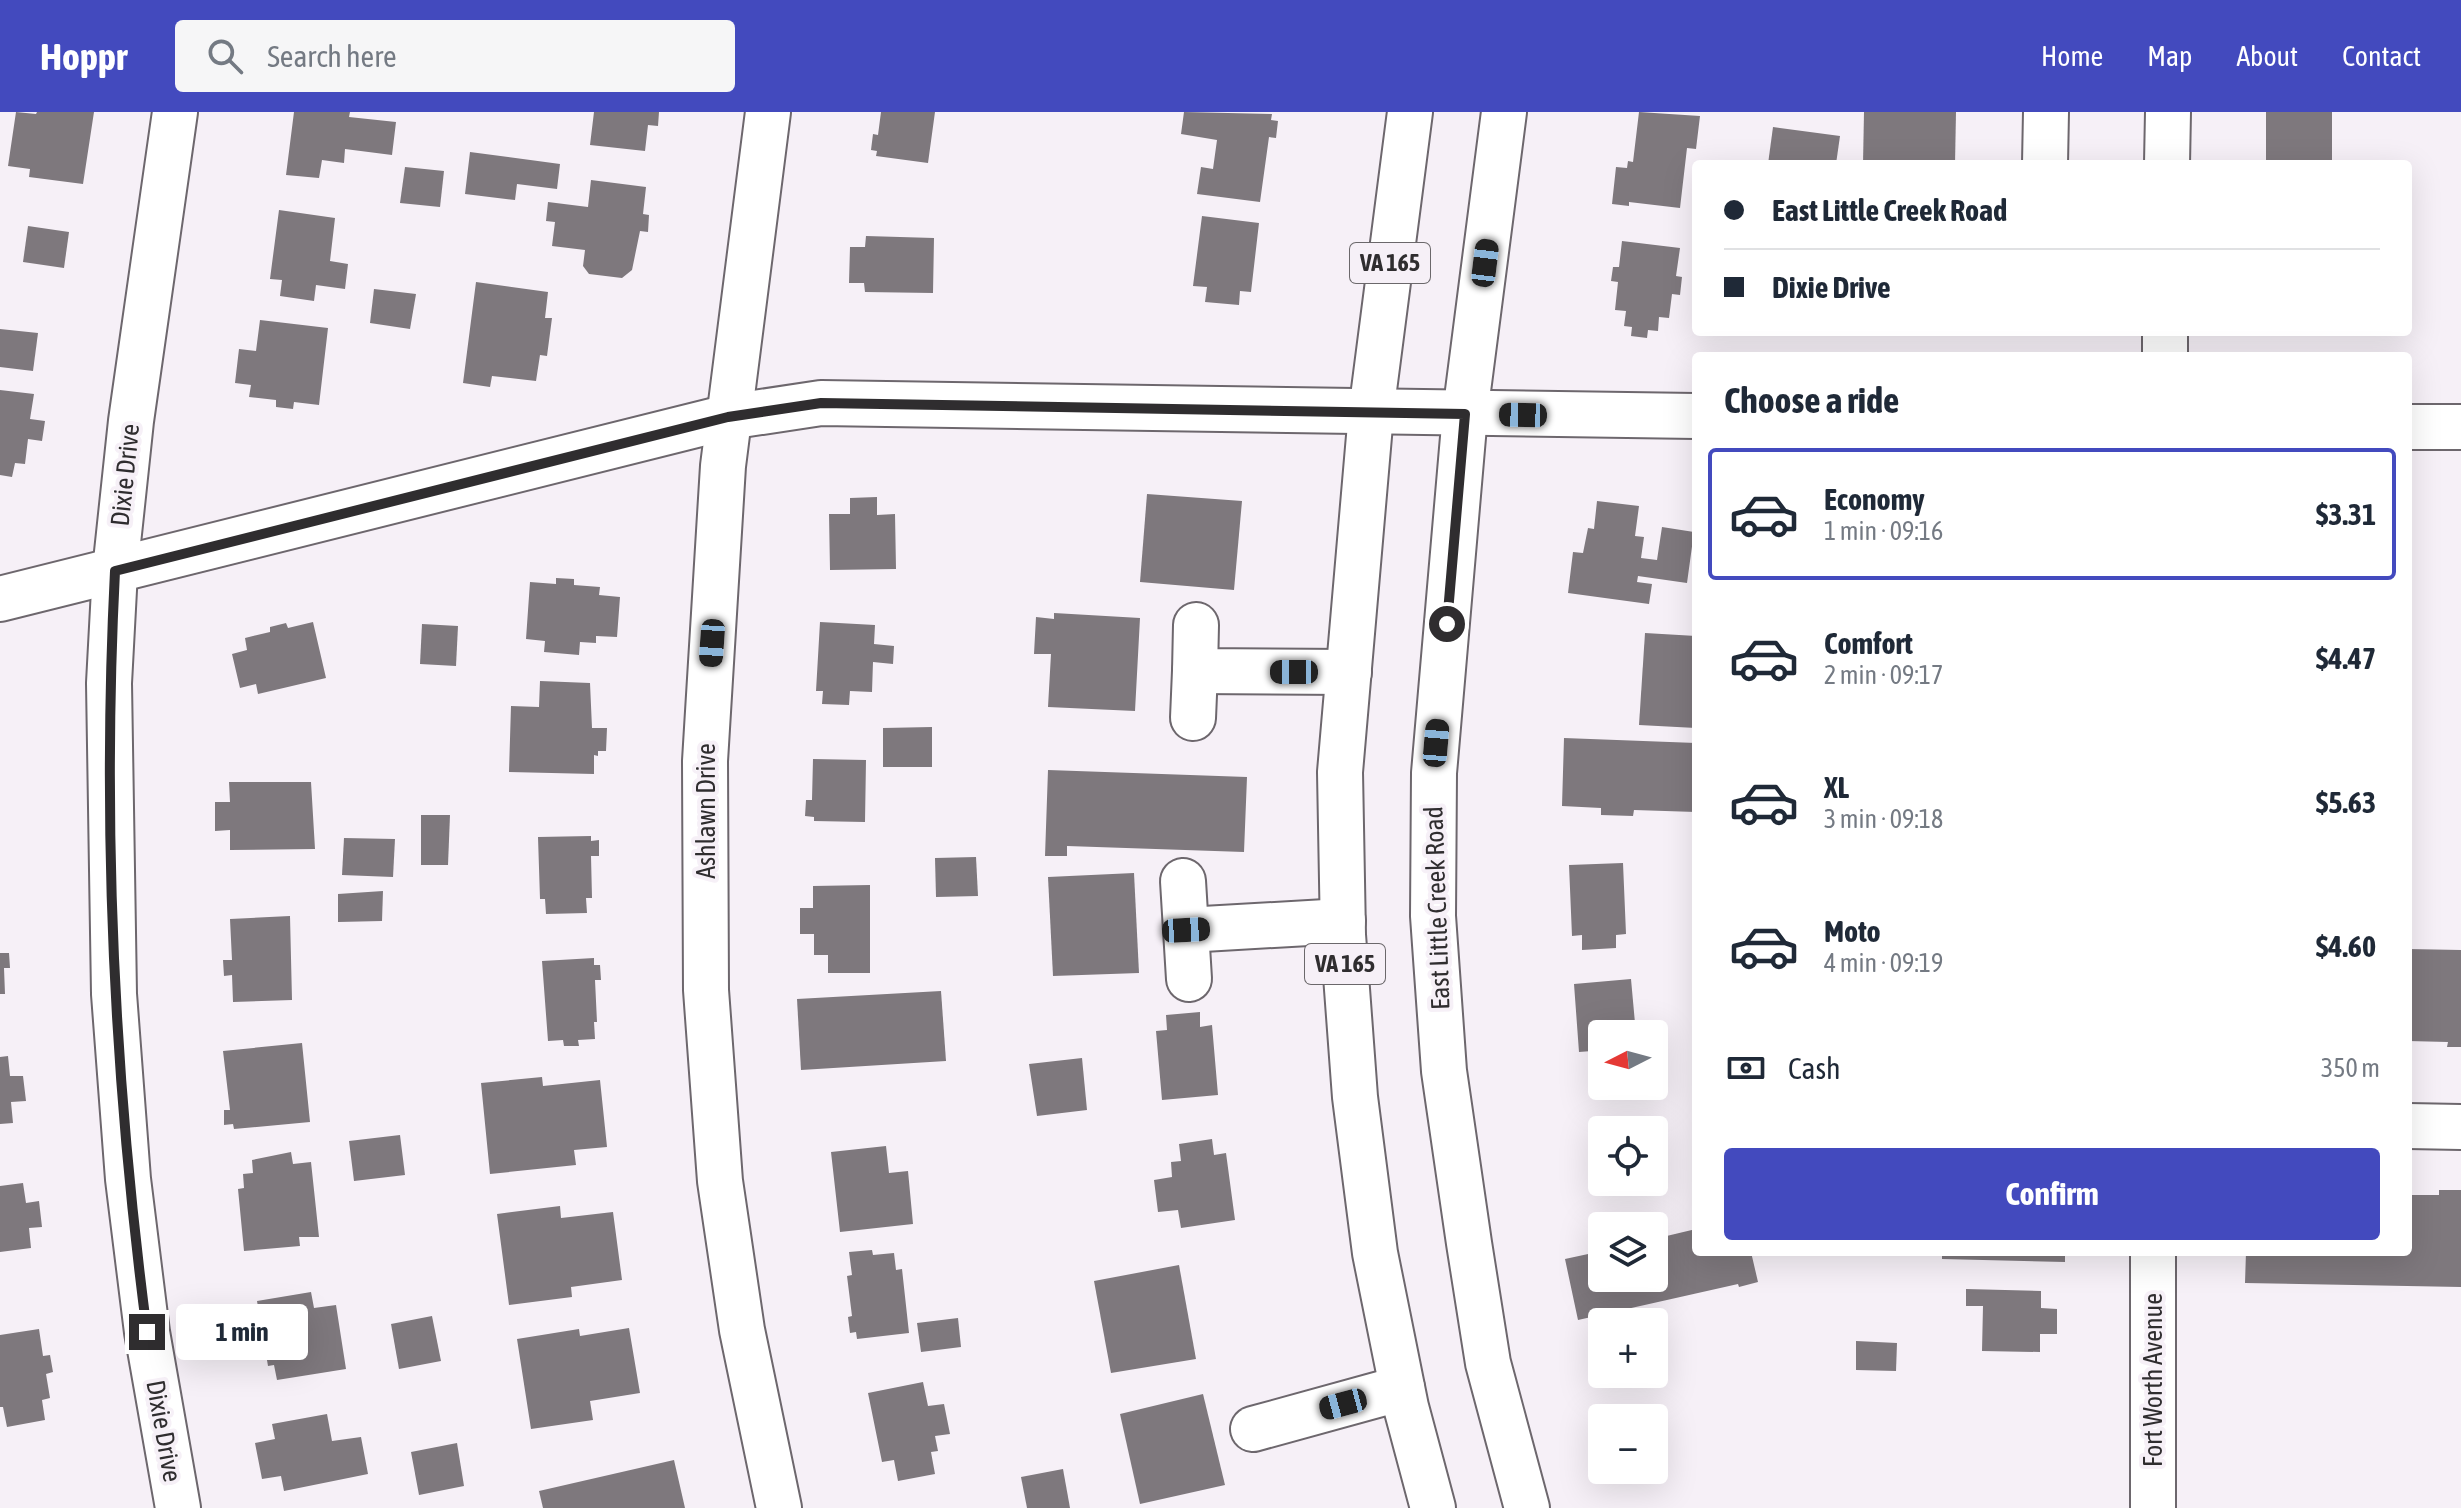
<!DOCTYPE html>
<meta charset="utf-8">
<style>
:root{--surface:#fff;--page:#f6f6f7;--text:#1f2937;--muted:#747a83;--line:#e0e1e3;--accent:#434abe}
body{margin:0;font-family:"Asap Condensed",sans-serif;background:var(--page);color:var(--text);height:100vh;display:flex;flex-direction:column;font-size:30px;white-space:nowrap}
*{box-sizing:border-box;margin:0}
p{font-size:26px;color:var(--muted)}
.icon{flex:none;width:44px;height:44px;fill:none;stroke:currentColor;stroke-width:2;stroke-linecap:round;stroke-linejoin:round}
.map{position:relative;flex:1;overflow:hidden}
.details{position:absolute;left:1692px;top:240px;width:720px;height:904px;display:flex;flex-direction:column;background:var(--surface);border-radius:8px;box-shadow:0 8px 32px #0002}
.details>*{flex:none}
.top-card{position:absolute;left:1692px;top:48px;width:720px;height:176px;border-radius:8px;box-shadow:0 8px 32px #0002;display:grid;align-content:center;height:176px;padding:0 32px;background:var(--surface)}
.needle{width:52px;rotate:264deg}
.tools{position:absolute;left:1588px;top:908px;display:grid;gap:16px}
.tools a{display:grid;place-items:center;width:80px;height:80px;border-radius:8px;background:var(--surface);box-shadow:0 8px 32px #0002;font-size:40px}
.end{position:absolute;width:36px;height:36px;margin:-18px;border:10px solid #2f2d2f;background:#fff;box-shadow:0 0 0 4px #fff}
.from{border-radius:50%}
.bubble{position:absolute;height:56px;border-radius:8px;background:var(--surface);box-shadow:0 8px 32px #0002;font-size:26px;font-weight:700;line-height:56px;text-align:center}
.car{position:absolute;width:24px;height:48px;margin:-24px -12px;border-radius:10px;box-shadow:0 0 6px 2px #0007;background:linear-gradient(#222 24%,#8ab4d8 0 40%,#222 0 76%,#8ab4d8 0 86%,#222 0)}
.top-card b{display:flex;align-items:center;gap:28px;height:76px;font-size:30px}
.top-card b+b{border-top:2px solid var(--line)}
.top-card i{width:20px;height:20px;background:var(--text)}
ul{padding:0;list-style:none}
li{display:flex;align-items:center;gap:24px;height:132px;margin:0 16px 12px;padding:0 16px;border:4px solid transparent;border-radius:8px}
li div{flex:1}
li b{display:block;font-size:30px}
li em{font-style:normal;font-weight:700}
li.current{border-color:var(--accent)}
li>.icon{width:72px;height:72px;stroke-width:1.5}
h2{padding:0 32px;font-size:36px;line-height:96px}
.pay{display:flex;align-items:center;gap:20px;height:88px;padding:0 32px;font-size:30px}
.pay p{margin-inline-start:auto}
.action{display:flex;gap:16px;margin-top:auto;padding:16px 32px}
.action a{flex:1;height:92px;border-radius:8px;background:var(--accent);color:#fff;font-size:32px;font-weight:700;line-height:92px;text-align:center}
header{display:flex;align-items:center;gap:48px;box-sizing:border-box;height:112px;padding:0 40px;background:var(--accent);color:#fff}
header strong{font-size:38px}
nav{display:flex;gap:44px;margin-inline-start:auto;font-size:28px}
.search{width:560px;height:72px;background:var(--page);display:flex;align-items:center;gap:20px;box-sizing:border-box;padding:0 28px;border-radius:8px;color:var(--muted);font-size:30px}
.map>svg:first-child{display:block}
.building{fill:#7e787d}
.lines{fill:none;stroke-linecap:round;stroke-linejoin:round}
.minor-casing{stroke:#6d676d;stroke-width:48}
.major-casing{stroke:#6d676d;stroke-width:48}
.minor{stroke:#fff;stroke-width:44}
.major{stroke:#fff;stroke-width:44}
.route{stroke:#2f2d2f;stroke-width:10}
.labels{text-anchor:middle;stroke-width:8;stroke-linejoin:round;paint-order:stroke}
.shield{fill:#f6f0f7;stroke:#6b686b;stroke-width:2}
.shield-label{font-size:24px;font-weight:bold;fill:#2f2d2f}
.street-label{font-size:26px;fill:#2f2d2f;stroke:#f6f0f7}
</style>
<header>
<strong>Hoppr</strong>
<div class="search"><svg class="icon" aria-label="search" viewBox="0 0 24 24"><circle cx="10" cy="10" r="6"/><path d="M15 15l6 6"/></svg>Search here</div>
<nav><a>Home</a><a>Map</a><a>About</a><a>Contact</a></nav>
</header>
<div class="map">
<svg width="2461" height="1396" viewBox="0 0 2461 1396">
<rect width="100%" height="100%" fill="#f6f0f7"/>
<g class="building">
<path d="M16,0l20,2 1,-2h57l-11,72 -54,-7 1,-8 -22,-3z"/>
<path d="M294,0h56l-1,5 47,5 -4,33 -47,-6 -1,14 -22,-3 -3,18 -33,-3z"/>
<path d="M594,0h65l-1,14 -10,-1 -3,26 -55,-6z"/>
<path d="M881,0h54l-7,51 -52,-7 1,-5 -6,-1 2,-16 5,1z"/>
<path d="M1184,0l88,2 -1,6 7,1 -2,17 -7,-1 -9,65 -63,-8 4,-27 12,2 4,-29 -36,-6z"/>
<path d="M1639,0l61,4 -4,33 -9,-1 -7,60 -51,-6v4l-17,-2 4,-37 11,1 1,-7 5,1z"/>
<path d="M1864,0h92l-1,52h-92z"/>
<rect x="2266" y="0" width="66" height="52"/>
<path d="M1773,15l67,9 -4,28h-68z"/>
<path d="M470,40l90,12 -3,25 -40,-5 -2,16 -50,-6z"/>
<path d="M405,55l39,4 -4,36 -40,-4z"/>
<path d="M591,68l55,7 -3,27 6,1 -1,17 -8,-1 -8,39 -10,8 -33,-4 -6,-8 2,-16 -33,-4 3,-24 -9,-1 2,-19 40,5z"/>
<path d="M279,98l56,8 -5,43 18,3 -3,25 -29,-4 -2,16 -34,-5 2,-16 -12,-1z"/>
<path d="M1202,104l57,7 -8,69 -11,-1 -1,14 -34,-3 2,-15 -14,-1z"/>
<path d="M28,114l41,6 -5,36 -41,-6z"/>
<path d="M866,124l68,2 -1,55 -68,-1 -1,-9h-15l1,-36h15z"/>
<path d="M1622,129l58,7 -4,28 6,1 -2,18 -8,-1 -3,24 -10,-1 -1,14 -10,-1 -1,8 -16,-2 1,-9 -8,-1 2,-15 -11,-1 3,-28 -7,-1 2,-14h6z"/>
<path d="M476,170l72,10 -3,26h7l-5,38 -7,-1 -4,26 -44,-5 -2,11 -27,-4z"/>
<path d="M374,177l42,5 -6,35 -40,-6z"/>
<path d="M260,208l68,8 -9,77 -25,-3 -1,7 -17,-2v-7l-27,-3 2,-12 -16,-2 4,-34 17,2z"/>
<path d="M0,217l38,4 -5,38 -33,-4z"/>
<path d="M0,278l34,4 -4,25 15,2 -3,20 -14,-2 -3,25 -10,-1 -3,14 -12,-2z"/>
<path d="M1147,382l95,7 -8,89 -94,-8z"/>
<path d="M877,385v18l18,-1 1,55 -66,1 -1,-56h21v-16z"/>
<path d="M1597,389l42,5 -4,30 9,1 -3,21 16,2 5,-33 32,5 -7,51 -49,-7 -1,6 15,2 -3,20 -81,-11 5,-41 10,1 5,-25 6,1z"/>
<path d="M556,466l18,1v6l26,2 -1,8 21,2 -3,40 -21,-1v7l-16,-1 -1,13 -35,-3 1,-11 -19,-2 4,-57 26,2z"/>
<path d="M1054,501l86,5 -5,93 -87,-4 3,-53h-17l2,-37 18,2z"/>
<path d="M313,510l13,56 -68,16 -2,-10 -16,4 -8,-34 15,-4 -2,-12 25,-6v-5l16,-4 2,5z"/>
<path d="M820,510l55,3 -1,19 20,2 -1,18 -20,-2 -1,30 -22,-1 -1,14 -27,-1 1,-13h-7z"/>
<path d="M422,512l36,2 -2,40 -36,-2z"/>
<path d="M1645,521l51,3v92l-57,-3z"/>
<path d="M540,569l50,2 2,45h15l-1,23h-8v5l-4,-1v19l-85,-2 2,-66 28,1z"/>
<path d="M932,615v40h-49v-39z"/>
<path d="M1564,626l132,5v69l-62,-2 -1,6 -32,-1v-7l-39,-2z"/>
<path d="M813,647l53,1 -1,62 -51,-1v-4l-9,-1 1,-16h6z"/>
<path d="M1048,658l199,7 -3,75 -177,-6v10h-22z"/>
<path d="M229,670h82l4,67 -85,1v-20l-15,1v-29h15z"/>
<path d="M421,703h29l-2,50h-27z"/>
<path d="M591,724v5l8,-1v16h-8l1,42h-6l1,15 -41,1 -1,-15h-5l-2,-62z"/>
<path d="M344,726l51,1 -2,38 -51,-2z"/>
<path d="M976,745l2,39 -42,1 -1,-39z"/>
<path d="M1623,751l3,71 -10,1v13l-34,2v-15l-10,1 -3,-71z"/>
<path d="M1134,761l5,100 -86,3 -5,-99z"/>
<path d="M870,773v88h-42v-18h-14v-21h-14v-26h13v-22z"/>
<path d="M383,779l-1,30 -44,1v-28z"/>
<path d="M290,804l2,84 -59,2 -1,-27 -8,1 -1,-16h9l-2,-41z"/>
<path d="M2408,837l53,1v97h-14l1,-5 -40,-1z"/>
<path d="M0,841h9l1,15h-6l1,26h-5z"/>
<path d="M594,846v7h6l1,15h-6l2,42h-3l1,17 -17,1 1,6h-15l-1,-6 -15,1 -6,-80z"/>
<path d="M1631,867l5,55h-34v31l-9,1 -1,-15 -13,1 -5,-68z"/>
<path d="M941,879l5,70 -145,9 -4,-71z"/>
<path d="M1200,900v15l12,-2 6,70 -56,5 -6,-69 11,-1 -1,-15z"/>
<path d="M302,931l8,79 -76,7 -1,-5 -9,1v-15h6l-7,-59z"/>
<path d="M8,944l2,20h13l3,25 -15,1 2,21 -13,1v-67z"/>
<path d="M1082,946l5,52 -50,6 -8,-52z"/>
<path d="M542,965l1,9 57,-6 7,67 -33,3 2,15 -86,9 -9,-91z"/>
<path d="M400,1023l5,40 -51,6 -5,-40z"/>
<path d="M1212,1027l2,16 12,-2 9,67 -54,8 -3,-18 -20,2 -4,-32 18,-3 -1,-15 10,-1 -2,-17z"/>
<path d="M886,1034l3,27 19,-2 5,53 -73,8 -9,-80z"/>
<path d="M291,1040l2,12 18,-2 8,75h-20l1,9 -56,5 -6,-62 6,-1 -1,-14 10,-1 -1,-13z"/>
<path d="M23,1071l3,20 13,-2 3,26 -13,1 2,20 -31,4v-66z"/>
<path d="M2439,1078h22v97l-216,-4 1,-31h162v-57h31z"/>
<path d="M560,1094l1,12 52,-6 9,68 -51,7 1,10 -63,8 -12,-91z"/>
<path d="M1696,1117v23h55l7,30 -19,5 -1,-3 -160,36 -13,-61 37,-8v27h52v-39z"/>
<path d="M872,1138l1,5 21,-2 2,17 6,-1 7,64 -52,6 -1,-7 -6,1 -2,-16 4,-1 -5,-40 5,-1 -3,-23z"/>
<path d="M1942,1140h123v10l-123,-3z"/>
<path d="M1179,1153l17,94 -85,14 -17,-92z"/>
<path d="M1966,1177l75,2v17l16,1v25h-17v18l-58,-1 1,-45h-17z"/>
<path d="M311,1180l3,16 22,-3 10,64 -69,11 -3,-15 -6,1 -11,-65z"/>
<path d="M432,1204l9,45 -42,8 -8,-45z"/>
<path d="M958,1206l3,29 -40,5 -4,-29z"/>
<path d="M629,1216l11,65 -50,8 3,19 -62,9 -14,-90 62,-10 1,7z"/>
<path d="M39,1217l4,27 7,-1 3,17 -7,2 4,24 -8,2 3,20 -38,7 -4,-20h-3v-72z"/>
<path d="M1856,1229l41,2 -1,28 -40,-1z"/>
<path d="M923,1270l5,24 16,-2 6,30 -15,2 3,15 -7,1 4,22 -37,7 -4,-21 -12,2 -14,-69z"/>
<path d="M1203,1282l22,91 -85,19 -20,-90z"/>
<path d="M327,1302l5,27 29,-4 7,37 -84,17 -3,-15 -19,3 -7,-36 20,-4 -3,-15z"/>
<path d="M457,1331l7,43 -45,9 -8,-43z"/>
<path d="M674,1348l11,48h-142l-4,-17z"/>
<path d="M1063,1357l7,39h-43l-6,-31z"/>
</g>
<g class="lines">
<defs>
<g id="minor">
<path d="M175,0l-44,309 -16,150 -6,112 5,311 14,185 19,153 31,176"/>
<path d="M768,0l-45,354 -18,295 1,229 14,191 22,149 37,178"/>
<path d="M2045,52l1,-52"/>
<path d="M2167,52l1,-52"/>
<path d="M2165,244v-24"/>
<path d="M2408,315h53"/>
<path d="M0,487l728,-182 93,-14 875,13"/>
<path d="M1196,513l-1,46 154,1"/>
<path d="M1193,606l2,-47"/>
<path d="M1183,769l6,98"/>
<path d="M1186,818l157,-9"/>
<path d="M2408,1014l53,1"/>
<path d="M2153,1140v256"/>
<path d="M1253,1317l149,-41"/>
</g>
<g id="major">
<path d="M1410,0l-39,301 -31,359 3,163 12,162 20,156 31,154 27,101"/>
<path d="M1504,0l-39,302 -31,359 -1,143 11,155 25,172 19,120 39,145"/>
</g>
</defs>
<use href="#minor" class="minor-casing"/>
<use href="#major" class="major-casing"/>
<use href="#minor" class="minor"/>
<use href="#major" class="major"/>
</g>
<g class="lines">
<path class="route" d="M147,1220c-33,-252 -45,-506 -32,-761l613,-154 93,-14 644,11 -18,210"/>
</g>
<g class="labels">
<g class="shield">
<rect x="1350" y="131" width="80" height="40" rx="6"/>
<rect x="1305" y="832" width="80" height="40" rx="6"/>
</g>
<g class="shield-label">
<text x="1390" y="159">VA 165</text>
<text x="1345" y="860">VA 165</text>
</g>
<g class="street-label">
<text transform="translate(125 363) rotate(-84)" y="9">Dixie Drive</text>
<text transform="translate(706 699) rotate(-90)" y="9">Ashlawn Drive</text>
<text transform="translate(1437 796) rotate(-92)" y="9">East Little Creek Road</text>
<text transform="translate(2153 1268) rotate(-90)" y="9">Fort Worth Avenue</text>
<text transform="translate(164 1319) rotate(80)" y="9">Dixie Drive</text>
</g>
</g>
</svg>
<div class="tools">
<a><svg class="needle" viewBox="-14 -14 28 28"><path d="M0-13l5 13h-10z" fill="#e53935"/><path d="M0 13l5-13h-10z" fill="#747a83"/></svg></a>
<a><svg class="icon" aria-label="locate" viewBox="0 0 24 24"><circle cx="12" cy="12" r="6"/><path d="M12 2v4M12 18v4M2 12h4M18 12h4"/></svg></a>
<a><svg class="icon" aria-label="layers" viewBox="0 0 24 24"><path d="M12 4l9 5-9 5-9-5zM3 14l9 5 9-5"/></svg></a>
<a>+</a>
<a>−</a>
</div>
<i class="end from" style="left:1447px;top:512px"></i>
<i class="end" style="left:147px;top:1220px"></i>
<div class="bubble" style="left:176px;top:1192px;width:132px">1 min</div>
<i class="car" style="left:1485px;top:151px;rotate:7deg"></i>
<i class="car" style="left:1523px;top:303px;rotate:271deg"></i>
<i class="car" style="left:712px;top:531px;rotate:184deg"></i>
<i class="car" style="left:1294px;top:560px;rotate:270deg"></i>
<i class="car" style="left:1436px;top:631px;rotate:5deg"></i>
<i class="car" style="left:1186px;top:818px;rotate:87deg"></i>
<i class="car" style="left:1343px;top:1292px;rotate:255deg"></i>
<div class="top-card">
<b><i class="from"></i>East Little Creek Road</b>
<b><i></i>Dixie Drive</b>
</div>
<section class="details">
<h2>Choose a ride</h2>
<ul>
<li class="current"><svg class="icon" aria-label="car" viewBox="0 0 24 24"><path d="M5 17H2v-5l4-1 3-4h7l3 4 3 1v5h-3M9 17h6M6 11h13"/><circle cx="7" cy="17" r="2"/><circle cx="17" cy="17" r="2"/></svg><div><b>Economy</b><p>1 min · 09:16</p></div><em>$3.31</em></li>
<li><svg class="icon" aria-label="car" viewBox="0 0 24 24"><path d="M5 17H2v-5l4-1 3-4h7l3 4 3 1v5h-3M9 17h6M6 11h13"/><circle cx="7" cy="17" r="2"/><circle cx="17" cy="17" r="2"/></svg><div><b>Comfort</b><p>2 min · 09:17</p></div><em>$4.47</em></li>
<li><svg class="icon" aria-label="car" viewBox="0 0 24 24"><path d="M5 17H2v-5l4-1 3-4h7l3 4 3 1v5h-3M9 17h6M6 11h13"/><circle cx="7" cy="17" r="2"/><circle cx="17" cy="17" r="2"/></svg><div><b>XL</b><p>3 min · 09:18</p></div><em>$5.63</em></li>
<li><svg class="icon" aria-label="car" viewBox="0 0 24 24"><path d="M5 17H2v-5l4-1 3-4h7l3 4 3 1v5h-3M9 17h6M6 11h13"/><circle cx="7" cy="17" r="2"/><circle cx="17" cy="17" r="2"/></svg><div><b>Moto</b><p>4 min · 09:19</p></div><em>$4.60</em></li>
</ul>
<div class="pay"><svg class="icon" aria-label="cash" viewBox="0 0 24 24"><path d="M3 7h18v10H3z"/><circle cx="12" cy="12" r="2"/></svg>Cash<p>350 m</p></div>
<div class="action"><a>Confirm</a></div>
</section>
</div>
